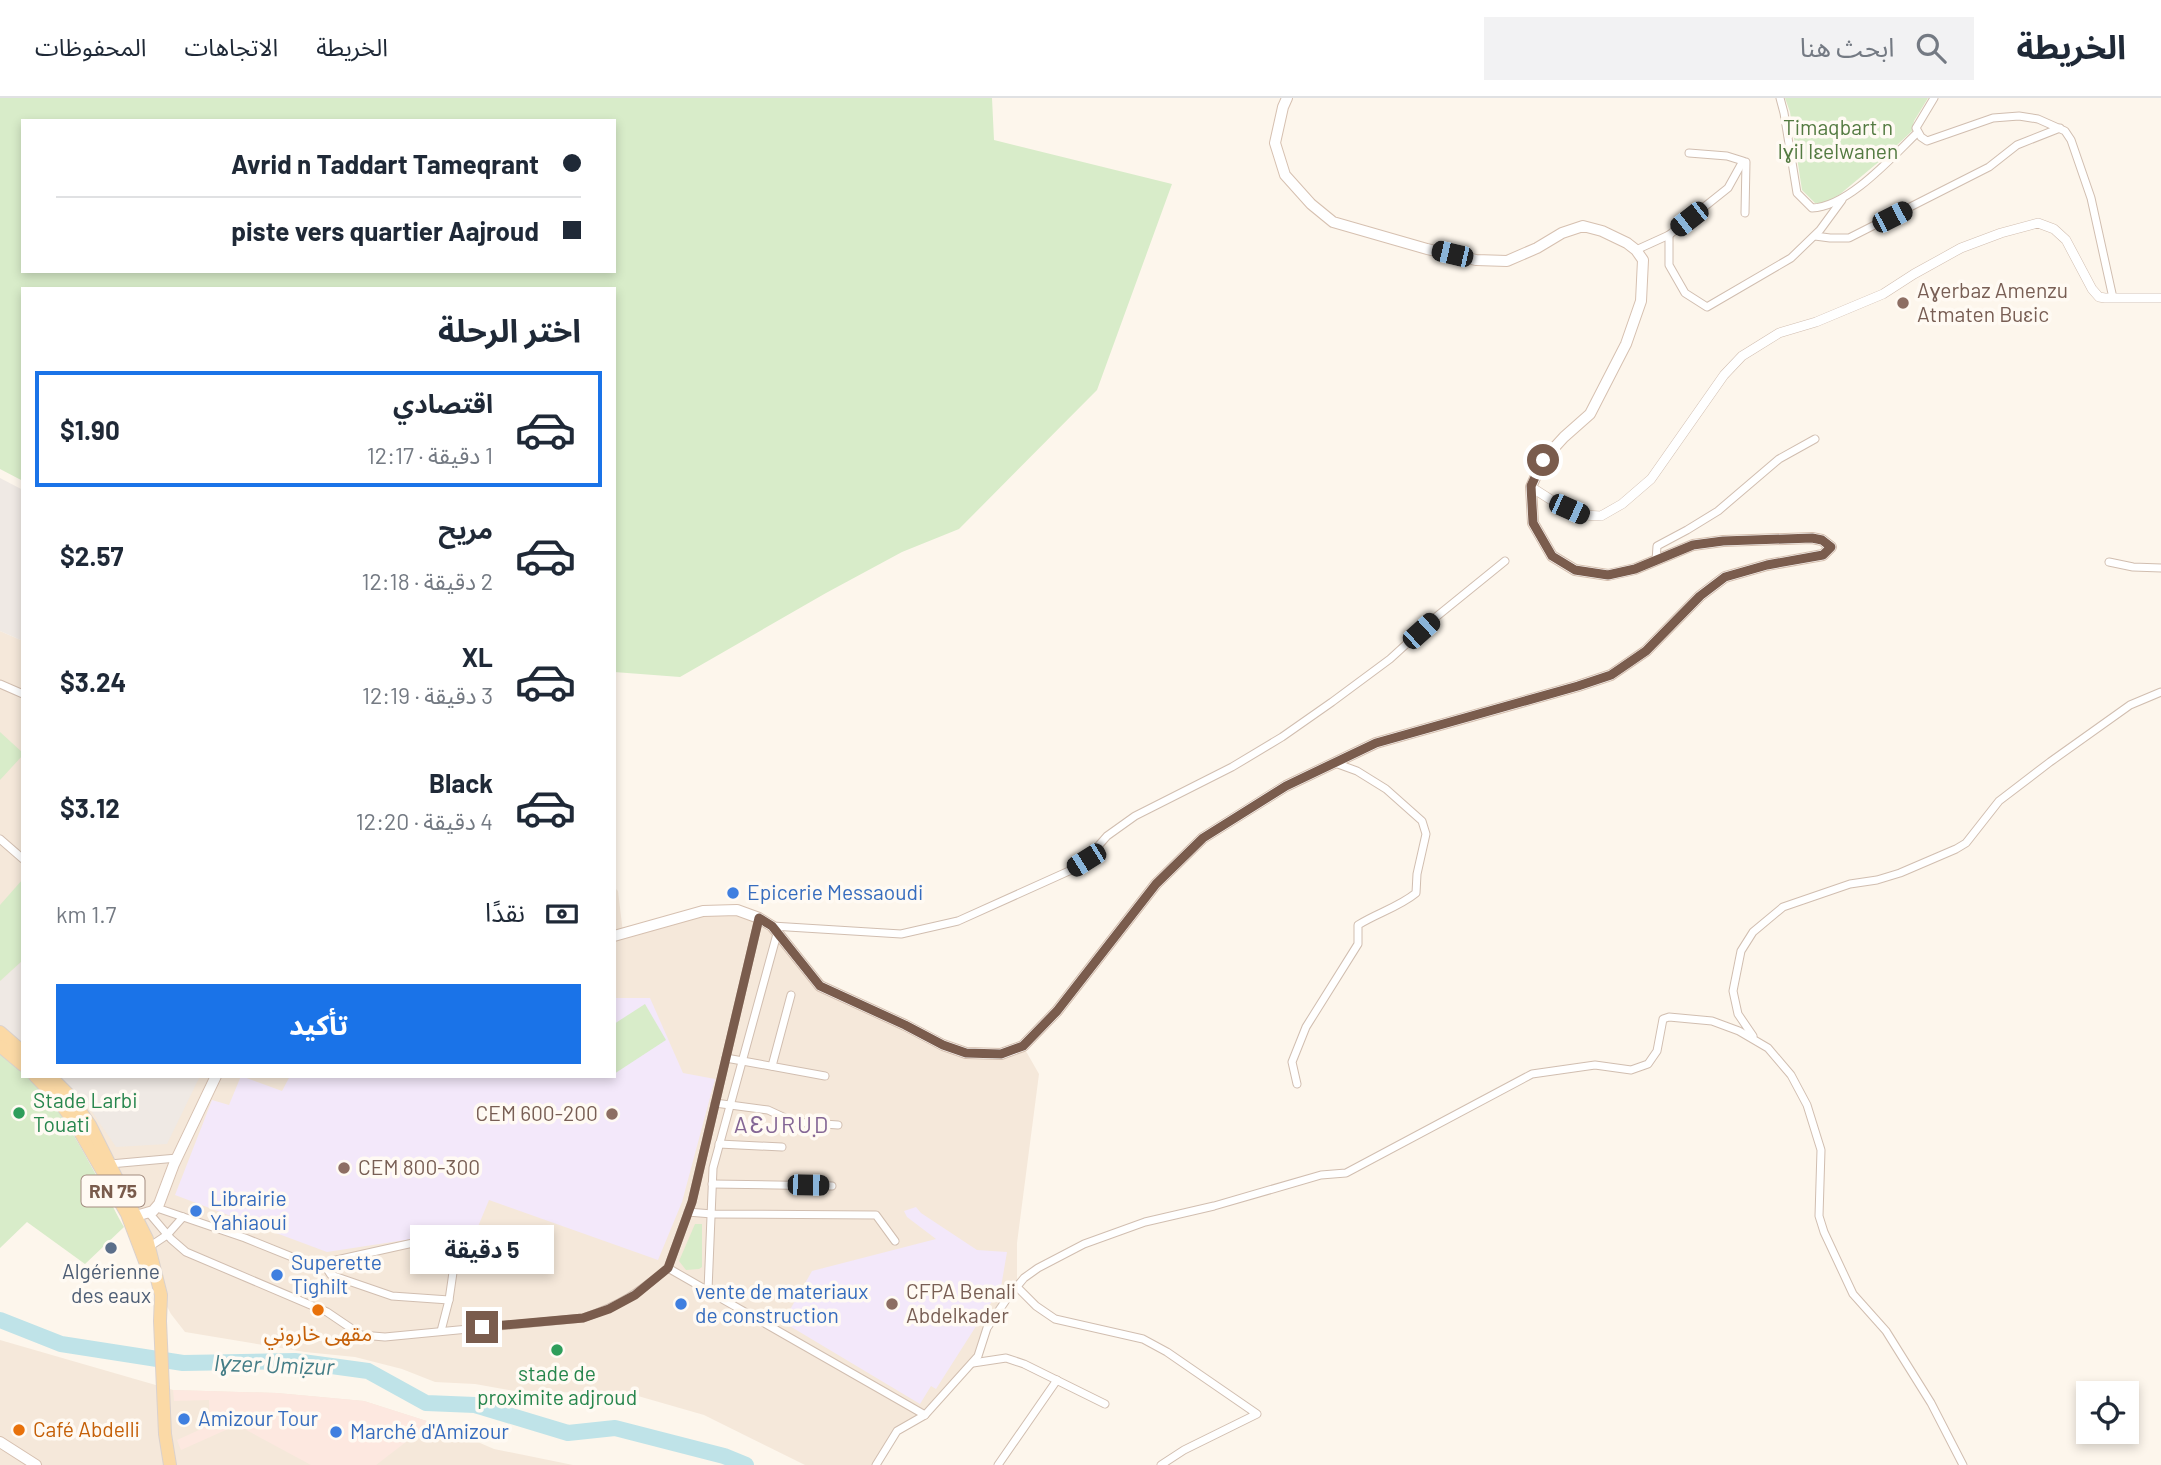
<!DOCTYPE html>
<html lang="ar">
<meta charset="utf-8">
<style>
:root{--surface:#fff;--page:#f2f2f3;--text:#1f2937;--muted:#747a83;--line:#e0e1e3;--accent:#1a73e8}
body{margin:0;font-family:Barlow,"Noto Sans Arabic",sans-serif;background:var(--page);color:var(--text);direction:rtl;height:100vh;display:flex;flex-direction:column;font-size:26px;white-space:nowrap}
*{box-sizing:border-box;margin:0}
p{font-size:23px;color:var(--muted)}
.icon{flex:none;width:38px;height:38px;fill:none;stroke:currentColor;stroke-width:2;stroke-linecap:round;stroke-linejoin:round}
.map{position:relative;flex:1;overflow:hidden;direction:ltr}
.drawer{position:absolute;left:21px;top:189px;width:595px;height:791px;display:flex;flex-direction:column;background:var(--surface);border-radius:0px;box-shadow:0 4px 10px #0003;direction:rtl}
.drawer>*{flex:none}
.hud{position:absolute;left:21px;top:21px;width:595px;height:154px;border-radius:0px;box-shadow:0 4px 10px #0003;direction:rtl;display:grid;align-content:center;height:154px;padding:0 35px;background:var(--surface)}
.controls{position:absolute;left:2076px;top:1283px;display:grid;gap:14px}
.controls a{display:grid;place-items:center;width:63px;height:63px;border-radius:0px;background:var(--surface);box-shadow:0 4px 10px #0003;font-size:35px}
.end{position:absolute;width:32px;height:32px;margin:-16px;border:9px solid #7a5c4d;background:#fff;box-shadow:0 0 0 4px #fff}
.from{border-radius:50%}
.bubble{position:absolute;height:49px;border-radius:0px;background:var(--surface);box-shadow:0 4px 10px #0003;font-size:23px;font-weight:700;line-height:49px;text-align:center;direction:rtl}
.car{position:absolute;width:21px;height:42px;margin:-21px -10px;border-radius:9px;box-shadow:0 0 5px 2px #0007;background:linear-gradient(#222 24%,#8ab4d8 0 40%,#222 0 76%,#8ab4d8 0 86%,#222 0)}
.hud b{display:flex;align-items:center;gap:24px;height:66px;font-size:26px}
.hud b+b{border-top:2px solid var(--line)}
.hud i{width:18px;height:18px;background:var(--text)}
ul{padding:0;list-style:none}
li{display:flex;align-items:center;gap:21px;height:116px;margin:0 14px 10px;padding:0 21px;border:4px solid transparent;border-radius:0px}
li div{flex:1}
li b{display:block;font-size:26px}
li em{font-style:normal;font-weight:700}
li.active{border-color:var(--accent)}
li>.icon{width:63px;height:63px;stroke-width:1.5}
h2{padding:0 35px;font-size:32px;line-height:84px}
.pay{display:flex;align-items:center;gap:18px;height:77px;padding:0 35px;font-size:26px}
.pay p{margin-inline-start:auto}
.cta{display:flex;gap:14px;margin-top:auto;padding:14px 35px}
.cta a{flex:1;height:80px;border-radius:0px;background:var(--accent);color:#fff;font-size:28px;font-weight:700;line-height:80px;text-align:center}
header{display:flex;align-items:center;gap:42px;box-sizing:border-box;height:98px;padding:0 35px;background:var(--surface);border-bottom:2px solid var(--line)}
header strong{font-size:33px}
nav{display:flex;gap:38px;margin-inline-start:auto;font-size:24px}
.search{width:490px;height:63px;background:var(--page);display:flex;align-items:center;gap:18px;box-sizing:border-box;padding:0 24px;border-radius:0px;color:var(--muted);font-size:26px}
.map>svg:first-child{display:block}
.residential{fill:#f5e8da}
.commercial{fill:#fde8e0}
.industrial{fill:#efe9e4}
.education{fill:#f3e8fa}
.green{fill:#d8ecc9;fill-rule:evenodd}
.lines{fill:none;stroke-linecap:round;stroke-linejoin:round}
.river{stroke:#bfe3e8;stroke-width:16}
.minor-casing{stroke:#d1beb0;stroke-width:9}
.tertiary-casing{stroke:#d1beb0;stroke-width:10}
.secondary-casing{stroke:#d6c0b0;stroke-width:12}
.primary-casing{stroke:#dad1cd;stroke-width:14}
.minor{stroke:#fff;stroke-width:7}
.tertiary{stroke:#fff;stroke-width:9}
.secondary{stroke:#fff;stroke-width:10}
.primary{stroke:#fbd9a5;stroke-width:12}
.route{stroke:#7a5c4d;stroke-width:9}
.education-dot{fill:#8d6e63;stroke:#fffaf3;stroke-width:2.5}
.shop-dot{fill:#3f7fe0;stroke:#fffaf3;stroke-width:2.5}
.leisure-dot{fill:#2e9e5b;stroke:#fffaf3;stroke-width:2.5}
.service-dot{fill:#5c6f8a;stroke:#fffaf3;stroke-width:2.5}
.food-dot{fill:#e8710a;stroke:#fffaf3;stroke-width:2.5}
.labels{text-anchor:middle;stroke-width:7;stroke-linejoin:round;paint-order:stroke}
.shield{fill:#fffaf3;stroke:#a28b7f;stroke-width:2}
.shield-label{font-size:19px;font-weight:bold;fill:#7a5c4d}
.park-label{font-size:21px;fill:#537a41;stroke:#fffaf3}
.education-label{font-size:21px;fill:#785e54;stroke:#fffaf3;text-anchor:start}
.shop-label{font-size:21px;fill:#366cbe;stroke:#fffaf3;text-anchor:start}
.leisure-label{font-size:21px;fill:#27864d;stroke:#fffaf3;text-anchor:start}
.service-label{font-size:21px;fill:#4e5e75;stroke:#fffaf3}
.food-label{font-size:21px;fill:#c56008;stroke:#fffaf3}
.neighbourhood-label{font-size:23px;letter-spacing:2px;fill:#846695;stroke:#fffaf3}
.water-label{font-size:23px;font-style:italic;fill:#437c86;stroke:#fffaf3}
</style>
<header>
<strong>الخريطة</strong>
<div class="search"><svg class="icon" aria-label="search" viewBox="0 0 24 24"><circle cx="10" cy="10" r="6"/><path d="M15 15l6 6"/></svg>ابحث هنا</div>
<nav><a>الخريطة</a><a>الاتجاهات</a><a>المحفوظات</a></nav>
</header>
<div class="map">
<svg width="2161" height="1367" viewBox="0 0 2161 1367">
<rect width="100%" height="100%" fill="#fdf6ec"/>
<g class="residential">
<path d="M0,533l23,10v416l-23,-20z"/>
<path d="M614,789l4,4 5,42 80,-22 56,7 61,68 123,59 58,9 22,-8 16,28 -22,169v44l-30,41 -9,28 -53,59 -28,16 -21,34h-71l-101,-50 -73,-21 -116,-3 -40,-7 -40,-2 -33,-13 -47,-12 -50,-5 -120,-20 -14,-18 -16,-30 -14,-50 -96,-158h569z"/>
<path d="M0,1242l173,50 104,3 87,8 72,23 58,25 79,16h-573z"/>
</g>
<path class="commercial" d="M173,1292l104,3 87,8 72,23 -30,18 -30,23h-65l-74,-40 -56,25 -4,-10 33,-15 -1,-25 -35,1z"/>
<g class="industrial">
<path d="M0,380l23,12v151l-23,-10z"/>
<path d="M23,862v86l-23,-20v-45z"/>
<path d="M57,978h139l3,2 -32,66 -51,3 -32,-47z"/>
</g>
<g class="education">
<path d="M614,900h36l33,75 32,6 -33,123 -24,58 -169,-60 -12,29 -150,23 -152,-57 37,-95 17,5 12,-29 41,15 8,-15h324z"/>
<path d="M916,1109l5,6 56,37 30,2 -6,35 -65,102 -5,-3 -11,18 -137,-82 29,-51 124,-32 -29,-22 -3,-6z"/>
</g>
<g class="green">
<path d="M0,0h992l2,42 178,44 -75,206 -138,139 -57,23 -76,41 -146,84 -66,-5v-383h-591v192l-23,-12zM23,23h591v150h-591z"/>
<path d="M1785,0h143l-14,23 -2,10 -31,29 -42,35 -15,8h-9l-13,-13 -12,-78z"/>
<path d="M0,634l23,21v2l-23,25z"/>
<path d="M23,781v81l-23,21v-76z"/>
<path d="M645,906l21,36 -52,34v-50z"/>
<path d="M0,956l23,19v3c28,4 85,123 101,151l-39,37 -58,-42 -27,26z"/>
<path d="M695,1126h7v43l-3,2 -13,1 -7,-9z"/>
</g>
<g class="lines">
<path class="river" d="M0,1222l61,24 122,19 112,-2 73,10 58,32 49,2 93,28 47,-5 109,28 22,9"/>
<defs>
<g id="minor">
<path d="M1780,0l4,15 13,80 15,15c36,-1 80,-51 105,-75"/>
<path d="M1934,0l-18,30 5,9 6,4 66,-23 26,-2 19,3 27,12 6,9 20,58 22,100"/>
<path d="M1743,64h3l-1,51"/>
<path d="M1669,137v30l16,28 22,14 84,-49 29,-28 22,-30"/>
<path d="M1815,138l15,2h19l140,-71 28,-22 43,-17"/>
<path d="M1636,152l33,-15 59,-47 15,-27 -16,-5 -38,-3"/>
<path d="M1656,463l1,-15 30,-16 31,-19 61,-52 36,-20"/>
<path d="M2109,464l24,5 28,1"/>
<path d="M0,586l23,10"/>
<path d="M0,741l23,20"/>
<path d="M772,828l129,8 57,-13 111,-50 17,-11 21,-24 28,-20 97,-49 50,-30 50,-35 58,-43 46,-42 69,-56"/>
<path d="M1753,938l-15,-22 -5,-23 8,-40 12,-19 30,-25 67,-23 27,-4 23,-7 56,-24 10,-6 33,-42 51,-39 80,-57 31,-13"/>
<path d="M726,960l99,18"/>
<path d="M772,968l19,-71"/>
<path d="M1297,986l-5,-22 14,-35 52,-83v-19c19,-12 41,-18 58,-32l1,-19 9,-40 -4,-13 -36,-32 -29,-18 -22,-8"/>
<path d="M715,1005l53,7 26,12 44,3"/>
<path d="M719,1046l63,3"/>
<path d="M110,1066l67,-6"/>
<path d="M712,1086l120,2"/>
<path d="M157,1110l88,30 62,25h16l99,-22 36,-3 -9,62 -8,31"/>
<path d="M688,1114l24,2 164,1 19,26"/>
<path d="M149,1115l22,26 15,13 141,60 34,23 24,2 198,-19c38,-13 55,-25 85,-50"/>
<path d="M149,1149l18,-12 16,-18"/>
<path d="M323,1165l8,12 61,21 57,4"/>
<path d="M668,1170l24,-66 67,-284"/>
<path d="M668,1170l257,147"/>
<path d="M1017,1189l19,19 19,13 88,20 24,13 90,62 -73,36 -23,15"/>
<path d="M708,1192l5,-122 64,-234"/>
<path d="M973,1265l33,-5 18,6 81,40"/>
<path d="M876,1367l21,-34 28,-16 53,-59 9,-28 19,-28 18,-22 14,-10 46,-24 61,-22 69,-16 107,-31 25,-2 186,-99 63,-9 36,5 17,-6 9,-13 6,-32 6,-2 43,4 27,10 29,17 23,27 16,30 14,45 -2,66 5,16 29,62 33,37 45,72 32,62"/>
<path d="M998,1367l59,-85"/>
</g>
<path id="tertiary" d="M1531,389l25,16 27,12 18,1 21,-12 29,-25 73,-104 18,-19 37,-23 37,-11 67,-28 31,-20 47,-26 40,-15 37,-10 16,6 12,11 26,49 7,8 6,1h56"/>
<g id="secondary">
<path d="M614,838l89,-25 34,-1 22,8 13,8 48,60 85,39 38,20 23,8 35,1 22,-8 34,-35 99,-127 47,-46 83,-52 90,-43 202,-57 33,-11 35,-24 54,-55 25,-19 42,-12 56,-10 8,-8 -9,-7 -10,-2 -89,3 -30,4 -58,24 -27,6 -33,-5 -23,-14 -19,-33 -2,-36 12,-27 21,-23 26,-23 36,-70 15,-43 2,-41 -7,-10 -9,-7 -25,-12 -19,-5 -21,7 -25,15 -30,13 -31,-1 -49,-11 -94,-27 -22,-18 -26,-29 -10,-32 8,-36 4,-9"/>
<path d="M129,1120l24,-7 6,-7 15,-40 42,-88"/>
<path d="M0,1344l36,23"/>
</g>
<g id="primary">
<path d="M0,934l23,20"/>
<path d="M0,948l23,19"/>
<path d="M35,978l23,24 18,25 51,89 19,50"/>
<path d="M50,978l19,19 21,30 57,114 14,56 -1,26 5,113 5,31"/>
</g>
</defs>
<use href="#minor" class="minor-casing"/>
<use href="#tertiary" class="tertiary-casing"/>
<use href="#secondary" class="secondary-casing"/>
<use href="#primary" class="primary-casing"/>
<use href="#minor" class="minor"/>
<use href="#tertiary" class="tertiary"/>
<use href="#secondary" class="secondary"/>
<use href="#primary" class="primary"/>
</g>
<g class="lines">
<path class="route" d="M482,1229l101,-9 26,-9 26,-14 33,-27 24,-66 67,-284 13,8 48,60 85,39 38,20 23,8 35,1 22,-8 34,-35 99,-127 47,-46 83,-52 90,-43 202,-57 33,-11 35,-24 54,-55 25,-19 42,-12 56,-10 8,-8 -9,-7 -10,-2 -89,3 -30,4 -58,24 -27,6 -33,-5 -23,-14 -19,-33 -2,-37 12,-26"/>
</g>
<g class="education-dot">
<circle cx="1903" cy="205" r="7"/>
<circle cx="612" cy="1016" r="7"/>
<circle cx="344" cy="1070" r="7"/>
<circle cx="892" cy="1206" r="7"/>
</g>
<g class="shop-dot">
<circle cx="733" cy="795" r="7"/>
<circle cx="196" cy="1113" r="7"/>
<circle cx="277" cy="1177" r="7"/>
<circle cx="681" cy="1206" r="7"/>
<circle cx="184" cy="1321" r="7"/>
<circle cx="336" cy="1334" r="7"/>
</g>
<g class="leisure-dot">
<circle cx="19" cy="1015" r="7"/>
<circle cx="557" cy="1252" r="7"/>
</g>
<circle class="service-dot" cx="111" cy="1150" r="7"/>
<g class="food-dot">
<circle cx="318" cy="1212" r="7"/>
<circle cx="19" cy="1332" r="7"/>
</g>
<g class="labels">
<rect class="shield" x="81.5" y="1077.5" width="63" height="31" rx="5"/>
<g class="shield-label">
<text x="113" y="1100">RN 75</text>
</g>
<g class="park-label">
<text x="1838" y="37">Timaqbart n<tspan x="1838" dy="24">Iɣil Iɛelwanen</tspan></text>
</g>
<g class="education-label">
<text x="1917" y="200">Aɣerbaz Amenzu<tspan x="1917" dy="24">Atmaten Buɛic</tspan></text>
<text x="598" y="1023" text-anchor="end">CEM 600-200</text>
<text x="358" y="1077">CEM 800-300</text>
<text x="906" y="1201">CFPA Benali<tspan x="906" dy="24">Abdelkader</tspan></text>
</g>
<g class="shop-label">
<text x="747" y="802">Epicerie Messaoudi</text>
<text x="210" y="1108">Librairie<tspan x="210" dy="24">Yahiaoui</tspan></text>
<text x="291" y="1172">Superette<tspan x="291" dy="24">Tighilt</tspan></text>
<text x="695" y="1201">vente de materiaux<tspan x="695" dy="24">de construction</tspan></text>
<text x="198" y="1328">Amizour Tour</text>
<text x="350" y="1341">Marché d'Amizour</text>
</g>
<g class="leisure-label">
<text x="33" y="1010">Stade Larbi<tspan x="33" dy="24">Touati</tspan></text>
<text x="557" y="1283" text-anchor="middle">stade de<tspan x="557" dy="24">proximite adjroud</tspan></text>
</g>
<g class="service-label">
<text x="111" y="1181">Algérienne<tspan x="111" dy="24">des eaux</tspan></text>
</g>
<g class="food-label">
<text x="318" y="1243">مقهى خاروني</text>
<text x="33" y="1339" text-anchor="start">Café Abdelli</text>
</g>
<g class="neighbourhood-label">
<text x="782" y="1035">AƐJRUḌ</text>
</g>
<g class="water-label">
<text transform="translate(274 1267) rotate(2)" y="8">Iɣzer Umiẓur</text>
</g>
</g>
</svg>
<div class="controls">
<a><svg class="icon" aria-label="locate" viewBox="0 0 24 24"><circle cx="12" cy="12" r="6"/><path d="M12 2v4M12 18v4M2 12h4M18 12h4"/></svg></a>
</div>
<i class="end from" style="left:1543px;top:362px"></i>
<i class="end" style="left:482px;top:1229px"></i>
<div class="bubble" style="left:410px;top:1127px;width:144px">5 دقيقة</div>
<i class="car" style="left:1892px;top:119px;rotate:63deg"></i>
<i class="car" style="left:1689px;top:121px;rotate:232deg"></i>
<i class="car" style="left:1452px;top:156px;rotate:283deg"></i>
<i class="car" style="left:1569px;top:411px;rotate:114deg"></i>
<i class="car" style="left:1421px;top:533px;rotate:48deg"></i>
<i class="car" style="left:1086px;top:762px;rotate:238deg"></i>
<i class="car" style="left:808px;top:1087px;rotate:91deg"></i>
<div class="hud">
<b><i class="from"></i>Avrid n Taddart Tameqrant</b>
<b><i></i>piste vers quartier Aajroud</b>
</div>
<section class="drawer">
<h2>اختر الرحلة</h2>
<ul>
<li class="active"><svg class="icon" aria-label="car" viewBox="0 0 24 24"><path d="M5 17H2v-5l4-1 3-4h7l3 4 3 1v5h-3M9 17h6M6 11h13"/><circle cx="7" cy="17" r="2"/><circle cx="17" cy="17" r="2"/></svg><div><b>اقتصادي</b><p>1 دقيقة · 12:17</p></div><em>$1.90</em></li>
<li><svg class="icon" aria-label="car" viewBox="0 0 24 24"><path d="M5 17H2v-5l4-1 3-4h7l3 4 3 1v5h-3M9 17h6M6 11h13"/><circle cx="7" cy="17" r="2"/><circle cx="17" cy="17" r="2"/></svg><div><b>مريح</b><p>2 دقيقة · 12:18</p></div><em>$2.57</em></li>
<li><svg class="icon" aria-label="car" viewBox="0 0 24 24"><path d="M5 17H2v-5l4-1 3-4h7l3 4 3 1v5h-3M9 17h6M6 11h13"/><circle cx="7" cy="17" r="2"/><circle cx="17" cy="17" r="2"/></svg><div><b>XL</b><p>3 دقيقة · 12:19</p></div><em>$3.24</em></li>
<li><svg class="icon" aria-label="car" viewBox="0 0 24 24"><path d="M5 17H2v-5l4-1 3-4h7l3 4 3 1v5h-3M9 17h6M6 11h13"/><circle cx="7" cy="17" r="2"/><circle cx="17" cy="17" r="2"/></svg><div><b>Black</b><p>4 دقيقة · 12:20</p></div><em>$3.12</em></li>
</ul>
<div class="pay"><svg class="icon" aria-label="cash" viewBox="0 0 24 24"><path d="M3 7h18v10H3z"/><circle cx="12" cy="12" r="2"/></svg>نقدًا<p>1.7 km</p></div>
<div class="cta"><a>تأكيد</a></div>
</section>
</div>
